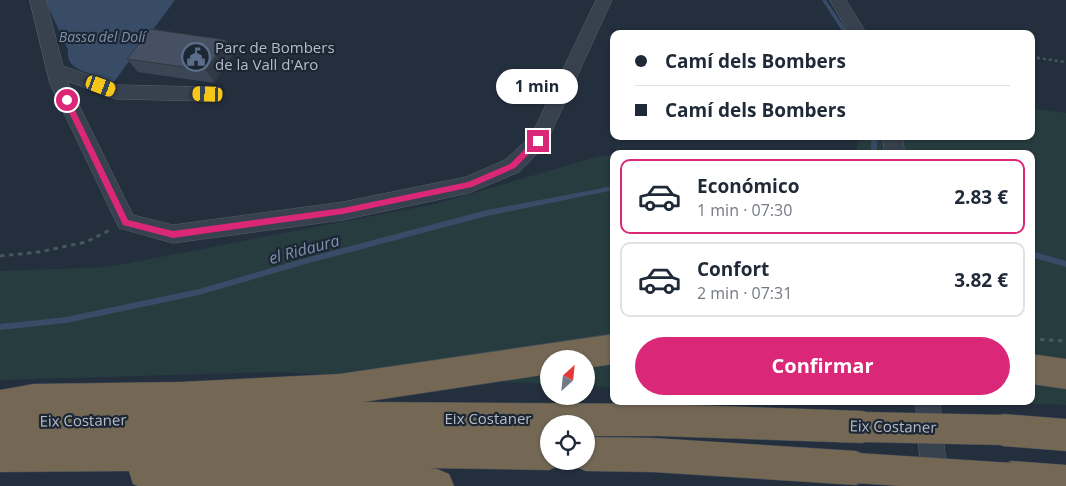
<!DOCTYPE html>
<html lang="es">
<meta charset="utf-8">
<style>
:root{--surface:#fff;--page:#f2f2f3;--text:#1f2937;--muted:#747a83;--line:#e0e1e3;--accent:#db2777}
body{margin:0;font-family:"Open Sans",sans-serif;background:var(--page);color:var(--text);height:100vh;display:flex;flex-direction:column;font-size:19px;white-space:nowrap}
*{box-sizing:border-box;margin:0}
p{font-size:16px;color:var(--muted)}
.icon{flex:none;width:28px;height:28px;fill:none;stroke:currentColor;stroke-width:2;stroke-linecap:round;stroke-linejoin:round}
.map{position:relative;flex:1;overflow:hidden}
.sheet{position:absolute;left:610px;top:150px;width:425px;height:255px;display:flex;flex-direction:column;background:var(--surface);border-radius:10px;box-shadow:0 1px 4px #0004}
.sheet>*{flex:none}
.top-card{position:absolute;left:610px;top:30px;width:425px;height:110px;border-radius:10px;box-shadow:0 1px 4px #0004;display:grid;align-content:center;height:110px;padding:0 25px;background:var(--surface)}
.needle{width:32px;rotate:27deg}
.buttons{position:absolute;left:540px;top:350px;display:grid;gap:10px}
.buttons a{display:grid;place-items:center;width:55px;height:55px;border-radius:50%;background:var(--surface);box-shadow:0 1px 4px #0004;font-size:25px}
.end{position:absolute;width:22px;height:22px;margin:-11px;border:6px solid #db2777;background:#fff;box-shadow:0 0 0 2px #fff}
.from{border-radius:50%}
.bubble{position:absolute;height:35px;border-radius:18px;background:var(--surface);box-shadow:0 1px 4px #0004;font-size:16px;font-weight:700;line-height:35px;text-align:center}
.car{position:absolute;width:15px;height:30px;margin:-15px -8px;border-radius:6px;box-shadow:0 0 4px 1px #0007;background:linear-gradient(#f5c518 24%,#345 0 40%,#f5c518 0 76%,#345 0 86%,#f5c518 0)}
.top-card b{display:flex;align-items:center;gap:18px;height:48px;font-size:19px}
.top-card b+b{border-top:1px solid var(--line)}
.top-card i{width:12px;height:12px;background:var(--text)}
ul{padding:9px 0 0;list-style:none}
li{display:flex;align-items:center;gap:15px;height:75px;margin:0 10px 8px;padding:0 15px;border:2px solid var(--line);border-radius:10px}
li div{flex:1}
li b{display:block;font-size:19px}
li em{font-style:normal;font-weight:700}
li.current{border-color:var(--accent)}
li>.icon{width:45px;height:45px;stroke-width:1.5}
.primary-button{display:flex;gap:10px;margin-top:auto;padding:10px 25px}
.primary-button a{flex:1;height:58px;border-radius:30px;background:var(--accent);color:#fff;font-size:20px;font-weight:700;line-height:58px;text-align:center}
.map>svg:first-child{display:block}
.green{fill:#263c3f}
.water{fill:#394c67}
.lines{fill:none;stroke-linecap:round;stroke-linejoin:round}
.stream{fill:#394c67;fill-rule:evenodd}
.minor-casing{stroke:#565f6c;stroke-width:1}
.highway-casing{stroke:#434c59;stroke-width:1}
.path-far1{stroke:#44595c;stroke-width:2.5;stroke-dasharray:3 3;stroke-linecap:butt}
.path{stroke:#44595c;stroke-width:3;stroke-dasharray:4.5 4.5;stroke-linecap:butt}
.minor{fill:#38414e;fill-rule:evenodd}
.highway{fill:#746855;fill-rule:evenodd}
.highway-bridge-casing{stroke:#434c59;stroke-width:31;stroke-linecap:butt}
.highway-bridge{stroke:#746855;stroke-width:30}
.wall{fill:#3b4654}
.shaded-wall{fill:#303945}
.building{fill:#455162;stroke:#303945}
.route{fill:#db2777}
.labels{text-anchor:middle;stroke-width:4.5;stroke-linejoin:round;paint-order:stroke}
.far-water-label{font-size:14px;font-style:italic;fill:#7c92b1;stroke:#1d2633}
.poi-label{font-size:15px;fill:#b4bcc9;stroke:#1d2633;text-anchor:start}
.street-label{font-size:15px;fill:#b4bcc9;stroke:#1d2633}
.water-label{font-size:16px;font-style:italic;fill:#7c92b1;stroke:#1d2633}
</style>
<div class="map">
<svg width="1066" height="486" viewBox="0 0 1066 486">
<rect width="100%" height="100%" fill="#242f3e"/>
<g class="green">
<path d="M1031,108l35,5v292l-102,-4h67v-247h-175l2,-18h173z"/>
<path d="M600,156h14v231l-28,-1v-27h-37v25l-272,-12 -277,8v-109l108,-4 327,-63z"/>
</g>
<path class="water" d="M45,0h130l-62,83c-14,-11 -48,-8 -45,-33z"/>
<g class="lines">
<g class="stream">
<path d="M822,0h4l23,34h-5z"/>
<rect x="871" y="136" width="6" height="18"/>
<path d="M614,186v4l-127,26 -178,47 -110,32 -133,28 -66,7v-6l66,-7 133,-28 110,-32 178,-47z"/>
<path d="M1031,251l35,10v6l-35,-10z"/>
</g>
<defs>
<g id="minor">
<path d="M30,0h16l17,66 54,19 91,2 6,2 3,5 -3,5 -6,2 -92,-2 -49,-18 66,134 40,10 170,-23 123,-25 39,-17 26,-24 65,-136h16l-67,146 -26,26 -50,21 -126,27 -170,23 -54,-15 -69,-144z"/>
<path d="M830,0h16l21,34h-17z"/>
<path d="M883,136h19l3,18h-20z"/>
<path d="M916,401h24l8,85h-26z"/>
</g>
<g id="highway">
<path d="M614,334v30l-28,4v-9h-37v15l-186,28 295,2 205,7 12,4 4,12 -4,12 -12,4 -205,-7h-72v-12h-37v12l-32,-1 32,1v25h13l-1,4 -12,5 -120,-2 8,1 12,5 5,12h-316l-5,-2 -4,-13 -129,1v-34l437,-3 -437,3v-48l34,-6 147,-2 158,-8z"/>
<path d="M1031,354l35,5v30l-35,-5z"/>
<path d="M1003,414l63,5v32l-63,-5 -12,-4 -4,-12 4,-12z"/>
<path d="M586,437l67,1 203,13 12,5 5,12 -5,12 -12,5 -203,-13 -67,-1 -12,-5 -2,-5h14z"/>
<path d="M1011,461l55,4v21h-69l-3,-8 5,-12z"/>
</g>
</defs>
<use href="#minor" class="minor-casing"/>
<use href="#highway" class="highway-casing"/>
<path class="path-far1" d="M1031,57l35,5"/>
<g class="path">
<path d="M0,256l39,-4 47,-10 24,-12"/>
<path d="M1031,339l35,2"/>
</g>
<use href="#minor" class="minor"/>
<use href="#highway" class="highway"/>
<defs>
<g id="highway-bridge">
<path d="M863,427l140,3"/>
<path d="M856,468l155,10"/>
</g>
</defs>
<use href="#highway-bridge" class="highway-bridge-casing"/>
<use href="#highway-bridge" class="highway-bridge"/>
</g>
<path class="wall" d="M234,53l-20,30 -76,-11 -11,-13z"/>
<path class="shaded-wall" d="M226,40l8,13 -20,30 -8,-13z"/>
<path class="building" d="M150,29l76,11 -20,30 -79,-11z"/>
<path class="route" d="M67,97l3,3 58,120 45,11 170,-23 125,-26 42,-18 25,-25h6l1,2 -27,27 -43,19 -129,27 -170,24 -50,-13 -60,-125z"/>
<defs>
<symbol id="civic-ring" viewBox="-11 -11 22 22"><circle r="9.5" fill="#1d2633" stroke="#5c6f8a" stroke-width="1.5"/><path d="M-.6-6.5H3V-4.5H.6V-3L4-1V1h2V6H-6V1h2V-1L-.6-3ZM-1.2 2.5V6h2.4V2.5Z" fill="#5c6f8a"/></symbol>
</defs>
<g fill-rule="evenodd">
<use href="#civic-ring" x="180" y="41" width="32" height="32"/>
</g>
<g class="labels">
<g class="far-water-label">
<text x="102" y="42">Bassa del Dolí</text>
</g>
<g class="poi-label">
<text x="215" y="53">Parc de Bombers<tspan x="215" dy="17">de la Vall d'Aro</tspan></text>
</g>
<g class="street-label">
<text x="488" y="424">Eix Costaner</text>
<text transform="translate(83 421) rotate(-1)" y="5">Eix Costaner</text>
<text transform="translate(893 427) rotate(1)" y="5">Eix Costaner</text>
</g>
<g class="water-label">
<text transform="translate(304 249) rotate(-15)" y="6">el Ridaura</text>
</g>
</g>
</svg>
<div class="buttons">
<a><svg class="needle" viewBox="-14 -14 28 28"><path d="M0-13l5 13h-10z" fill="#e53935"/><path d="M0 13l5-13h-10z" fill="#747a83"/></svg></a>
<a><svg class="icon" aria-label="locate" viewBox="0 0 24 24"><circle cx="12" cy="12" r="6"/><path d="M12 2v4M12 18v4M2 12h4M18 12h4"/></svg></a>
</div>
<i class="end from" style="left:67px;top:100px"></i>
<i class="end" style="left:538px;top:141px"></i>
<div class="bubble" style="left:496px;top:69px;width:82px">1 min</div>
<i class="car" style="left:101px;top:86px;rotate:110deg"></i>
<i class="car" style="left:208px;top:94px;rotate:272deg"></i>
<div class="top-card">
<b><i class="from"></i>Camí dels Bombers</b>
<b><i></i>Camí dels Bombers</b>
</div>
<section class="sheet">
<ul>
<li class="current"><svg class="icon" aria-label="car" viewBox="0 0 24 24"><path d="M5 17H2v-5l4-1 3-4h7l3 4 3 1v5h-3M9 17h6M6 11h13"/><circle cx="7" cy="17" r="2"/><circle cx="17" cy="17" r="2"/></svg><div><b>Económico</b><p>1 min · 07:30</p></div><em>2.83 €</em></li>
<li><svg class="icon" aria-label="car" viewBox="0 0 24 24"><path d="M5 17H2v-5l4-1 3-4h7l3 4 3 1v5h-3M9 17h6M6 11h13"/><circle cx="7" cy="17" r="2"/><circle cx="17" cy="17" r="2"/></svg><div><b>Confort</b><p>2 min · 07:31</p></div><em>3.82 €</em></li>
</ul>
<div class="primary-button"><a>Confirmar</a></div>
</section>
</div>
